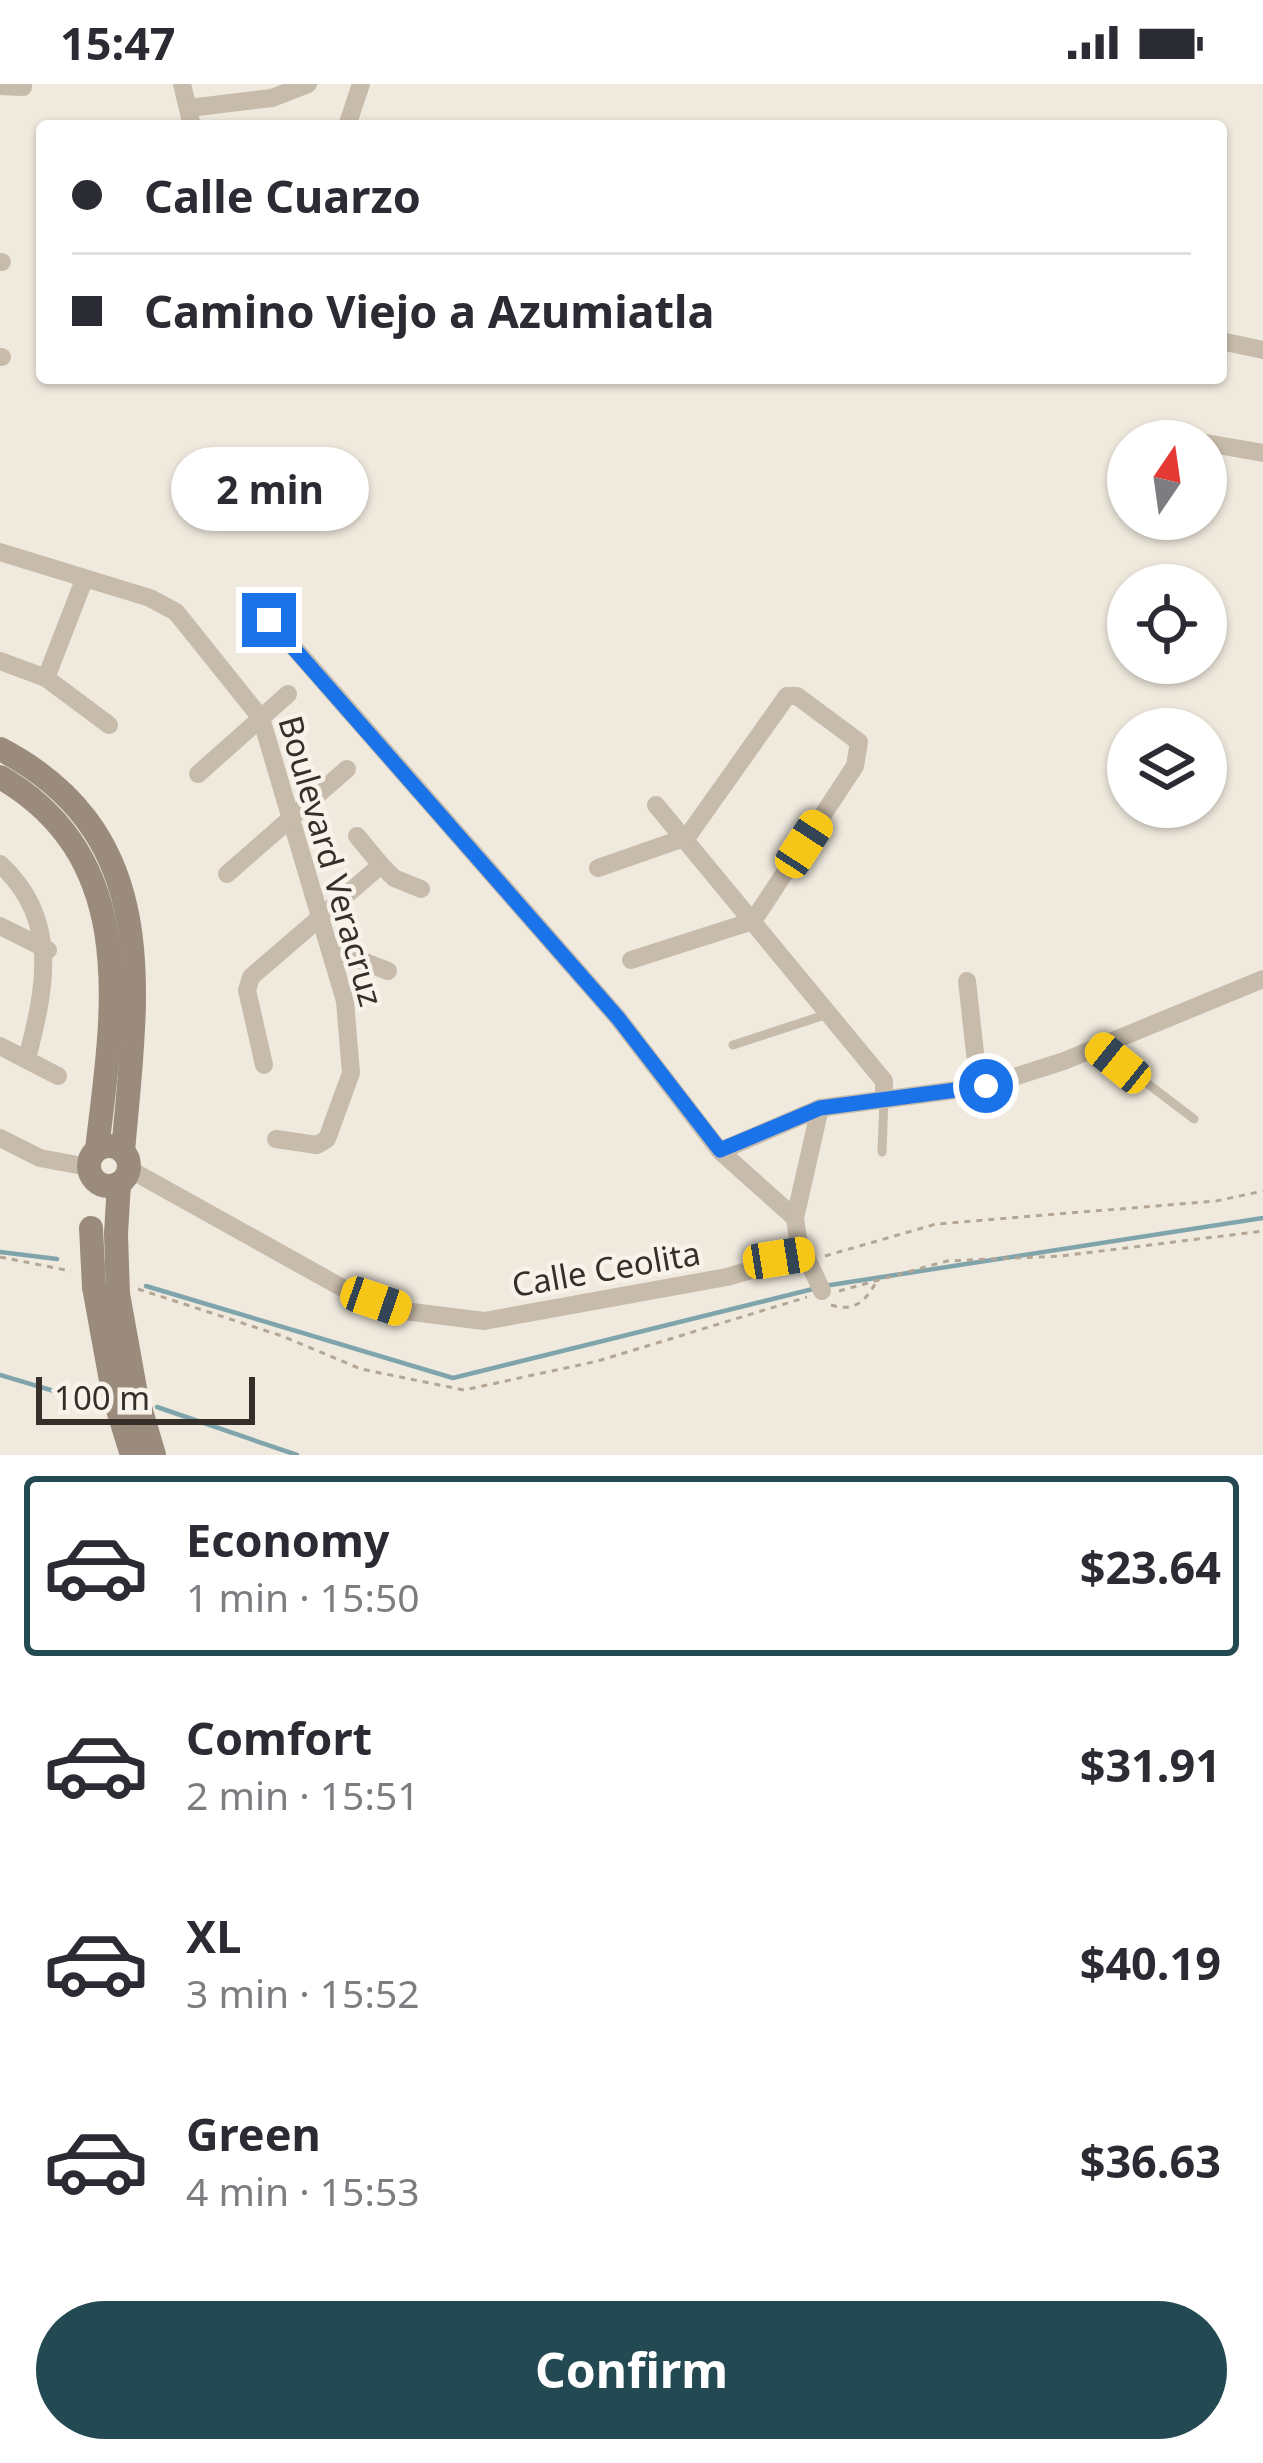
<!DOCTYPE html>
<meta charset="utf-8">
<style>
:root{--surface:#fff;--page:#f2f2f3;--text:#2b2b33;--muted:#7c7c81;--line:#e1e1e2;--accent:#234a53}
body{margin:0;font-family:"Noto Sans",sans-serif;background:var(--page);color:var(--text);height:100vh;display:flex;flex-direction:column;font-size:45px;white-space:nowrap}
*{box-sizing:border-box;margin:0}
p{font-size:39px;color:var(--muted)}
.icon{flex:none;width:66px;height:66px;fill:none;stroke:currentColor;stroke-width:2;stroke-linecap:round;stroke-linejoin:round}
.map{position:relative;height:1371px;overflow:hidden}
.drawer{display:flex;flex-direction:column;background:var(--surface);flex:1}
.drawer>*{flex:none}
.guide{position:absolute;left:36px;top:36px;width:1191px;height:264px;border-radius:12px;box-shadow:0 3px 9px #0004;display:grid;align-content:center;height:264px;padding:0 36px;background:var(--surface)}
.needle{width:78px;rotate:13deg}
.tools{position:absolute;left:1107px;top:336px;display:grid;gap:24px}
.tools a{display:grid;place-items:center;width:120px;height:120px;border-radius:50%;background:var(--surface);box-shadow:0 3px 9px #0004;font-size:60px}
.scale{position:absolute;left:36px;bottom:30px;width:219px;box-sizing:border-box;padding-left:12px;border:6px solid #362f29;border-top:0;font-size:33px;line-height:42px;white-space:nowrap;color:#362f29;-webkit-text-stroke:9px #f8f3ea;paint-order:stroke}
.end{position:absolute;width:54px;height:54px;margin:-27px;border:15px solid #1a73e8;background:#fff;box-shadow:0 0 0 6px #fff}
.from{border-radius:50%}
.bubble{position:absolute;height:84px;border-radius:42px;background:var(--surface);box-shadow:0 3px 9px #0004;font-size:39px;font-weight:700;line-height:84px;text-align:center}
.car{position:absolute;width:36px;height:72px;margin:-36px -18px;border-radius:15px;box-shadow:0 0 9px 3px #0007;background:linear-gradient(#f5c518 24%,#345 0 40%,#f5c518 0 76%,#345 0 86%,#f5c518 0)}
.guide b{display:flex;align-items:center;gap:42px;height:114px;font-size:45px}
.guide b+b{border-top:3px solid var(--line)}
.guide i{width:30px;height:30px;background:var(--text)}
ul{padding:21px 0 0;list-style:none}
li{display:flex;align-items:center;gap:36px;height:180px;margin:0 24px 18px;padding:0 12px;border:6px solid transparent;border-radius:12px}
li div{flex:1}
li b{display:block;font-size:45px}
li em{font-style:normal;font-weight:700}
li.selected{border-color:var(--accent)}
li>.icon{width:108px;height:108px;stroke-width:1.5}
.cta{display:flex;gap:24px;margin-top:auto;padding:24px 36px}
.cta a{flex:1;height:138px;border-radius:72px;background:var(--accent);color:#fff;font-size:48px;font-weight:700;line-height:138px;text-align:center}
.status{display:flex;justify-content:space-between;align-items:center;height:84px;padding:0 60px;background:var(--surface);direction:ltr}
.status svg{height:33px;fill:currentColor}
.map>svg:first-child{display:block}
.lines{fill:none;stroke-linecap:round;stroke-linejoin:round}
.stream{stroke:#7fa4ab;stroke-width:4.5}
.path{stroke:#b3a695;stroke-width:3;stroke-dasharray:6 6;stroke-linecap:butt}
.lane{stroke:#c7bbab;stroke-width:9}
.street{stroke:#c7bbab;stroke-width:18}
.secondary{stroke:#9b8b7c;stroke-width:24}
.secondary-bridge{stroke:#9b8b7c;stroke-width:24}
.route{stroke:#1a73e8;stroke-width:15}
.labels{text-anchor:middle;stroke-width:9;stroke-linejoin:round;paint-order:stroke}
.street-label{font-size:33px;fill:#362f29;stroke:#f8f3ea}
</style>
<div class="status"><b>15:47</b><svg viewBox="0 0 49 12"><path d="M0 12V9h3v3zM5 12V6h3v6zM10 12V3h3v9zM15 12V0h3v12zM26 1h20v11H26zM47 4h2v5h-2z"/></svg></div>
<div class="map">
<svg width="1263" height="1371" viewBox="0 0 1263 1371">
<rect width="100%" height="100%" fill="#f0eade"/>
<g class="lines">
<g class="stream">
<path d="M0,1168l57,7"/>
<path d="M146,1202l307,92 360,-89"/>
<path d="M824,1202l439,-68"/>
<path d="M0,1291l74,22"/>
<path d="M157,1323l140,48"/>
</g>
<g class="path">
<path d="M825,1172l111,-32 280,-23 47,-10"/>
<path d="M0,1173l71,14"/>
<path d="M138,1205l144,47 79,33 103,21 134,-29 209,-64"/>
<path d="M839,1207l108,-30 114,-5 202,-25"/>
<path d="M831,1221c22,7 33,-2 44,-21"/>
</g>
<g class="lane">
<path d="M733,961l95,-31"/>
<path d="M1098,962l96,73"/>
<path d="M882,1068l2,-54"/>
</g>
<g class="street">
<path d="M182,0l10,42"/>
<path d="M0,2l23,1"/>
<path d="M189,24l83,-10 36,-14"/>
<path d="M347,42l14,-42"/>
<path d="M0,178h2"/>
<path d="M1221,257l42,9"/>
<path d="M0,273h2"/>
<path d="M1170,352l25,5"/>
<path d="M1206,359l57,10"/>
<path d="M0,468l150,46 26,14 85,106 84,283 6,72 -24,66 -10,6 -41,-6"/>
<path d="M269,535l349,399 102,133 75,67"/>
<path d="M0,577l46,17 63,47"/>
<path d="M46,594l38,-98"/>
<path d="M198,690l90,-80"/>
<path d="M656,721l228,276v17"/>
<path d="M357,752l24,29"/>
<path d="M0,780c61,56 45,124 27,195"/>
<path d="M598,784l89,-31 100,-141h10l62,46 -4,24 -102,155 -122,39"/>
<path d="M227,790l120,-105"/>
<path d="M0,842l48,24"/>
<path d="M331,865l57,22"/>
<path d="M967,897l9,81 10,24"/>
<path d="M0,962l58,30"/>
<path d="M264,981l-17,-75 4,-13 130,-112 13,13 27,11"/>
<path d="M820,1024l-25,110 3,21 24,52"/>
<path d="M0,1054l40,20 48,9"/>
<path d="M720,1067l100,-43 166,-22 78,-25 199,-82"/>
<path d="M129,1085l219,122 56,20 80,10 243,-44 79,-23"/>
</g>
<g class="secondary">
<path d="M0,665c167,87 136,247 123,403"/>
<path d="M0,693c142,82 113,237 97,372"/>
<circle cx="109" cy="1082" r="20"/>
<path d="M116,1150l3,-51"/>
<path d="M94,1203l20,110 18,58"/>
<path d="M118,1210l18,100 18,61"/>
</g>
<g class="secondary-bridge">
<path d="M91,1144l3,59"/>
<path d="M116,1150l2,60"/>
</g>
</g>
<g class="lines">
<path class="route" d="M269,536l349,398 102,132 100,-42 166,-22"/>
</g>
<g class="labels">
<g class="street-label">
<text transform="translate(331 777) rotate(74)" y="12">Boulevard Veracruz</text>
<text transform="translate(606 1185) rotate(-10)" y="12">Calle Ceolita</text>
</g>
</g>
</svg>
<div class="tools">
<a><svg class="needle" viewBox="-14 -14 28 28"><path d="M0-13l5 13h-10z" fill="#e53935"/><path d="M0 13l5-13h-10z" fill="#7c7c81"/></svg></a>
<a><svg class="icon" aria-label="locate" viewBox="0 0 24 24"><circle cx="12" cy="12" r="6"/><path d="M12 2v4M12 18v4M2 12h4M18 12h4"/></svg></a>
<a><svg class="icon" aria-label="layers" viewBox="0 0 24 24"><path d="M12 4l9 5-9 5-9-5zM3 14l9 5 9-5"/></svg></a>
</div>
<div class="scale">100 m</div>
<i class="end from" style="left:986px;top:1002px"></i>
<i class="end" style="left:269px;top:536px"></i>
<div class="bubble" style="left:171px;top:363px;width:198px">2 min</div>
<i class="car" style="left:804px;top:760px;rotate:33deg"></i>
<i class="car" style="left:1118px;top:979px;rotate:309deg"></i>
<i class="car" style="left:779px;top:1174px;rotate:81deg"></i>
<i class="car" style="left:376px;top:1217px;rotate:109deg"></i>
<div class="guide">
<b><i class="from"></i>Calle Cuarzo</b>
<b><i></i>Camino Viejo a Azumiatla</b>
</div>
</div>
<section class="drawer">
<ul>
<li class="selected"><svg class="icon" aria-label="car" viewBox="0 0 24 24"><path d="M5 17H2v-5l4-1 3-4h7l3 4 3 1v5h-3M9 17h6M6 11h13"/><circle cx="7" cy="17" r="2"/><circle cx="17" cy="17" r="2"/></svg><div><b>Economy</b><p>1 min · 15:50</p></div><em>$23.64</em></li>
<li><svg class="icon" aria-label="car" viewBox="0 0 24 24"><path d="M5 17H2v-5l4-1 3-4h7l3 4 3 1v5h-3M9 17h6M6 11h13"/><circle cx="7" cy="17" r="2"/><circle cx="17" cy="17" r="2"/></svg><div><b>Comfort</b><p>2 min · 15:51</p></div><em>$31.91</em></li>
<li><svg class="icon" aria-label="car" viewBox="0 0 24 24"><path d="M5 17H2v-5l4-1 3-4h7l3 4 3 1v5h-3M9 17h6M6 11h13"/><circle cx="7" cy="17" r="2"/><circle cx="17" cy="17" r="2"/></svg><div><b>XL</b><p>3 min · 15:52</p></div><em>$40.19</em></li>
<li><svg class="icon" aria-label="car" viewBox="0 0 24 24"><path d="M5 17H2v-5l4-1 3-4h7l3 4 3 1v5h-3M9 17h6M6 11h13"/><circle cx="7" cy="17" r="2"/><circle cx="17" cy="17" r="2"/></svg><div><b>Green</b><p>4 min · 15:53</p></div><em>$36.63</em></li>
</ul>
<div class="cta"><a>Confirm</a></div>
</section>
